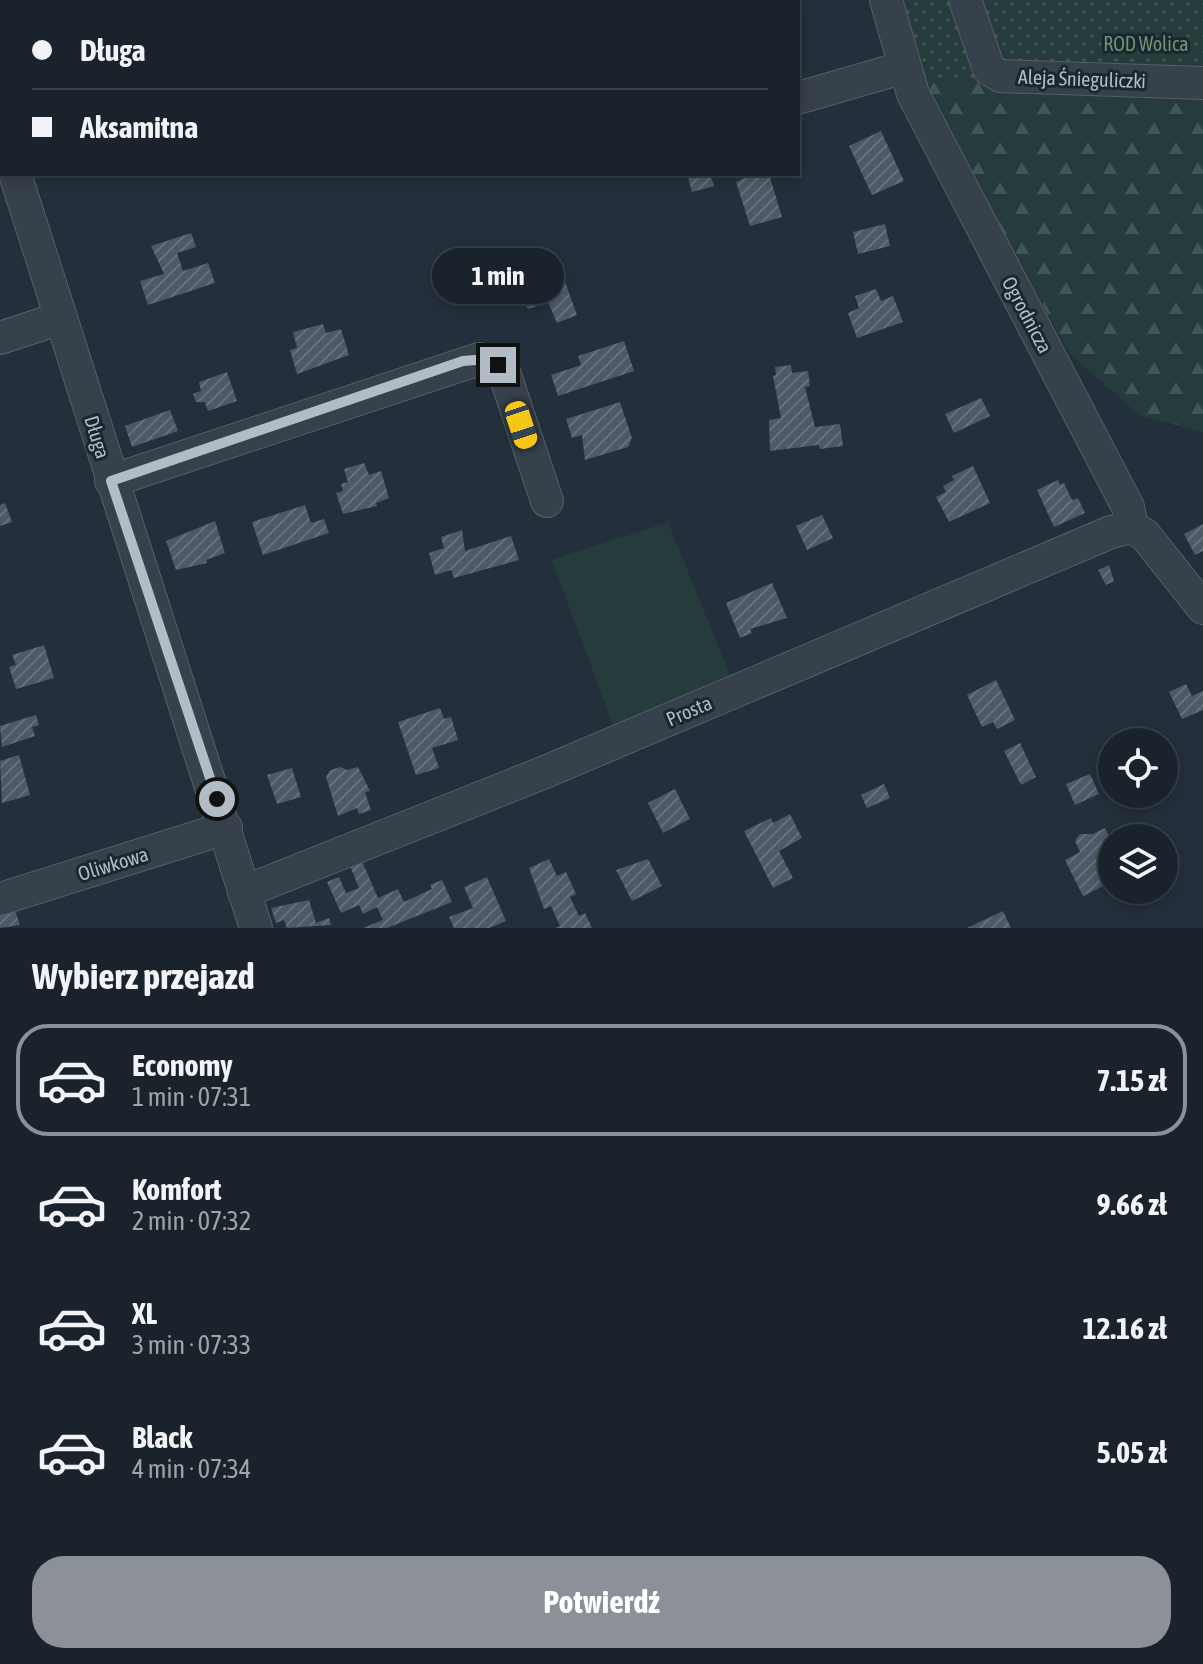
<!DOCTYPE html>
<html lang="pl">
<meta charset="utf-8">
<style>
:root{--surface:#1a232c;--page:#272f38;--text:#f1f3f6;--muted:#9fa4a9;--line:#384048;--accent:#8c9099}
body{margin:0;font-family:"Asap Condensed",sans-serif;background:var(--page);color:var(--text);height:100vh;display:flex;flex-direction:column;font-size:30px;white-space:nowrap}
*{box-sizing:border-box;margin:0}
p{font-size:26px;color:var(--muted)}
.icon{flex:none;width:44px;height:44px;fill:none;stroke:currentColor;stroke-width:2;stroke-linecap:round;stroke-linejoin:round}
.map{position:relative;height:928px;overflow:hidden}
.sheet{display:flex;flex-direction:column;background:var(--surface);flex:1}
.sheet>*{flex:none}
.hud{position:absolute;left:0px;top:0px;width:800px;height:176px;box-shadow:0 4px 12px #0003,0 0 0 2px var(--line);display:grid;align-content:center;height:176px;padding:0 32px;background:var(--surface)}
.fabs{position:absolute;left:1098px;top:728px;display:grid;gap:16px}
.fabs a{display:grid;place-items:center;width:80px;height:80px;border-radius:50%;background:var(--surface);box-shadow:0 4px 12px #0003,0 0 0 2px var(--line);font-size:40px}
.end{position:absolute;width:36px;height:36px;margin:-18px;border:10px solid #b2bcc7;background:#111;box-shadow:0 0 0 4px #111}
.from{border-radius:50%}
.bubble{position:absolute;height:56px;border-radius:28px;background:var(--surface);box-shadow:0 4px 12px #0003,0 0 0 2px var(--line);font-size:26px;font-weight:700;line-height:56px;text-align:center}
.car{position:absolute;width:24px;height:48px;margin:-24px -12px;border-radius:10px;box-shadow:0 0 6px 2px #0007;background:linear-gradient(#f5c518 24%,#345 0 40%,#f5c518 0 76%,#345 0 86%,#f5c518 0)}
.hud b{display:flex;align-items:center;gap:28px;height:76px;font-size:30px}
.hud b+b{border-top:2px solid var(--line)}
.hud i{width:20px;height:20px;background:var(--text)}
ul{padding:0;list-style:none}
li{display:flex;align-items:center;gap:24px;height:112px;margin:0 16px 12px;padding:0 16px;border:4px solid transparent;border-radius:32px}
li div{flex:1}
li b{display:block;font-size:30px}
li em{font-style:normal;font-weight:700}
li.selected{border-color:var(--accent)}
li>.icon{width:72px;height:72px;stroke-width:1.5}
h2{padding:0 32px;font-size:36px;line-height:96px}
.cta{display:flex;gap:16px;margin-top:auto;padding:16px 32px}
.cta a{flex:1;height:92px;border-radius:32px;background:var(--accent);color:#fff;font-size:32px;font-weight:700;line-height:92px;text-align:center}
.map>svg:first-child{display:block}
.grass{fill:#253b3c}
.forest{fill:url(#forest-firs)}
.garden{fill:url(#garden-dots)}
.building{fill:url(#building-hatch)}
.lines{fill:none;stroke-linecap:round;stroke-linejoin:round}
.minor-casing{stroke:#555f69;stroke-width:34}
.minor{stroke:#37414b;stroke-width:32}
.route{stroke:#b2bcc7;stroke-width:10}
.labels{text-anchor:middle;stroke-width:6;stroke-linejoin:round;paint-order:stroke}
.park-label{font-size:20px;fill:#6a9770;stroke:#1c2630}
.street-label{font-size:20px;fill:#b2bcc7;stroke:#1c2630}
</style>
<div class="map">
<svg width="1203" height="928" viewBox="0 0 1203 928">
<defs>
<pattern id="forest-firs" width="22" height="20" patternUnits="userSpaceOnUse" patternTransform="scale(2)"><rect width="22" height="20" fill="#253b3c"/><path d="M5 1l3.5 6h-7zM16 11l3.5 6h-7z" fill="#425557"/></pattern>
<pattern id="garden-dots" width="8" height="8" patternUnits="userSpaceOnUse" patternTransform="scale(2)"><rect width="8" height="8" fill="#253b3c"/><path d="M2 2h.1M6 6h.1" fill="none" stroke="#425557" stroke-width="1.8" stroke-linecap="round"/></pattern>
<pattern id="building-hatch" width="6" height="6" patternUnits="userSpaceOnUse" patternTransform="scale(2)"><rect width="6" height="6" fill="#4c5a67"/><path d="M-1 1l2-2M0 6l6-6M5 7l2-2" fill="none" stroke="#63707b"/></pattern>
</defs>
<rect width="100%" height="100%" fill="#232f3b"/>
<path class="grass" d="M668,522l64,158 -118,49 -62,-169z"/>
<path class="forest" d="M922,79l281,11v342l-64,-17 -69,-61 -141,-251z"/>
<path class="garden" d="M904,0h299v90l-281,-11z"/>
<g class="building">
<path d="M881,131l23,50 -32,14 -23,-49z"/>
<path d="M687,174h23l4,12 -22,6z"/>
<path d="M769,174l13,43 -32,9 -14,-44 17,-8z"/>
<path d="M885,224l5,22 -32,8 -5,-22z"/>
<path d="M191,233l5,14 -19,6 6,18 25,-8 7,20 -67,22 -8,-24 24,-7 -13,-28z"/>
<path d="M545,268l1,5 14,-5 17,47 -20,8 -9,-21 -20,7 -8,-14 -1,-12 9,-3 -2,-5z"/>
<path d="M876,289l5,12 12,-5 10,26 -46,16 -9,-25 11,-5 -4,-12z"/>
<path d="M323,324l3,9 15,-4 8,26 -52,19 -7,-24 7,-2 -4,-16z"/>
<path d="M624,341l10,30 -76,25 -7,-21 30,-10 -3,-9z"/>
<path d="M791,365l1,8 16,-2 2,15 -5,1 10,40 25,-3 3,22 -23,3 -1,-4 -49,6 -1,-31 12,-2 -8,-42 3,-1 -1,-8z"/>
<path d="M227,372l10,29 -29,10 -3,-9h-9l-3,-8 8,-3 -2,-9z"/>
<path d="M981,398l9,18 -36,17 -9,-19z"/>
<path d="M620,402l12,36 -4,9 -43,13 -3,-25 -10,3 -6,-19z"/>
<path d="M170,410l8,21 -46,16 -7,-21z"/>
<path d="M364,463l5,12 12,-4 8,27 -13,5 1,3 -34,8 -7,-21 7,-2 -2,-7 7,-2 -4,-13z"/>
<path d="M973,466l17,37 -41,19 -13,-25 10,-5 -3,-6 11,-6 -2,-4z"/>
<path d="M1058,480l2,5 4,-2 8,17 6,-2 7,15 -31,14 -17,-37z"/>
<path d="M5,503l7,19 -12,4v-21z"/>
<path d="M305,505l6,18 13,-4 5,14 -66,22 -11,-33z"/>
<path d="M822,515l11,23 -26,12 -11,-24z"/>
<path d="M215,521l10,32 -19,7 1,3 -31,7 -10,-29z"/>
<path d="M1203,524v27l-8,4 -11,-21z"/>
<path d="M462,530l3,21 46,-15 8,24 -65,18 -3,-8 -16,5 -6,-22 15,-5 -3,-11z"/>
<path d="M1109,565l5,16 -8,4 -8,-15z"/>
<path d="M772,583l15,35 -37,11 2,4 -12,5 -14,-35z"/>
<path d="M44,645l10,33 -38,11 -7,-22 7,-2 -4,-10z"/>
<path d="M996,680l19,40 -18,9 -4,-7 -11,5 -15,-32z"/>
<path d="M1186,684l6,12 11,-5v19l-21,9 -13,-27z"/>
<path d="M440,708l4,11 7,-2 7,23 -26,8 7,20 -23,7 -18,-53z"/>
<path d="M36,715l3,10 -7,2 3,9 -33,11 -2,-21z"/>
<path d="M1020,743l16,34 -15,8 -17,-34z"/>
<path d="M19,755l11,40 -28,8 -2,-42z"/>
<path d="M341,767l6,3 11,-3 12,24 -5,1 6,18 -12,4 -2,-6 -19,8 -12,-39 4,-7z"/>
<path d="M292,768l9,29 -24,7 -10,-29z"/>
<path d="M1090,774l9,20 -24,11 -9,-21z"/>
<path d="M884,784l6,14 -23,10 -6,-13z"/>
<path d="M675,789l15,30 -27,14 -15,-30z"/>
<path d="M790,814l12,24 -23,13 14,27 -20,10 -29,-57 27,-13 2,5z"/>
<path d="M1105,828l6,12 -5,3 6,12v37l-3,1 -4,-8 -22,11 -18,-36 15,-8 -5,-11 5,-7h13z"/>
<path d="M549,859l8,17 9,-4 10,22 -6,3 9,19 6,-3 7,15h-37l5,-2 -9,-20 -7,3 -15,-41z"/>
<path d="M648,859l14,27 -30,15 -16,-31z"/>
<path d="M362,861l16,37 20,-9 6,13 28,-13 -2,-4 12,-5 10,22 -65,26h-24l20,-8 -6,-13 -14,7 -4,-9 -18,8 -14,-31 12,-5 7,16 13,-5 -9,-22z"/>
<path d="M487,877l19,44 -17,7h-35l-5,-11 24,-9 -9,-21z"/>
<path d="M309,900l7,23 13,-5 2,7 -44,3 -3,-8 -8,3 -5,-15z"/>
<path d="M13,904l7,21 -20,3v-20z"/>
<path d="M1003,911l8,17h-44z"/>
</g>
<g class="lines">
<defs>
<g id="minor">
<path d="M886,0l27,94 215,413 4,20"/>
<path d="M965,0l24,69 11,7 203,7"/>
<path d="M798,98l107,-31"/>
<path d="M0,126l2,6"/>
<path d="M15,174l241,754"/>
<path d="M0,338l61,-20"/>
<path d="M111,481l368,-122 19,6 7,10 42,126"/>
<path d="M1132,527l13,8 58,73"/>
<path d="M244,892l301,-120 566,-240 21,-5"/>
<path d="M0,899l226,-71"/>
</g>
</defs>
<use href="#minor" class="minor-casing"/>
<use href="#minor" class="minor"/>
</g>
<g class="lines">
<path class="route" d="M217,799l-106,-318 352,-120 24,-2 11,6"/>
</g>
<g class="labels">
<g class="park-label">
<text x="1146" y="51">ROD Wolica</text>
</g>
<g class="street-label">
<text transform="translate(1082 79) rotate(2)" y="7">Aleja Śnieguliczki</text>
<text transform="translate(1027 315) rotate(62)" y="7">Ogrodnicza</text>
<text transform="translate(97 437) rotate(73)" y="7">Długa</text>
<text transform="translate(689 711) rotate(-23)" y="7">Prosta</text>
<text transform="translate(113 864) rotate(-17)" y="7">Oliwkowa</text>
</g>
</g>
</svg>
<div class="fabs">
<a><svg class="icon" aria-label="locate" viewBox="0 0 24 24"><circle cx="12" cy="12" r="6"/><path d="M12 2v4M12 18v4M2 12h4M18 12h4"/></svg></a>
<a><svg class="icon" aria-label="layers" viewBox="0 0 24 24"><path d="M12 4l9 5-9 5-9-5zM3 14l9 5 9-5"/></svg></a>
</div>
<i class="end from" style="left:217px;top:799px"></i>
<i class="end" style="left:498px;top:365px"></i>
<div class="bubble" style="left:432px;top:248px;width:132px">1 min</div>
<i class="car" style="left:521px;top:425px;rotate:162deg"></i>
<div class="hud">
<b><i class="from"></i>Długa</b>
<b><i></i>Aksamitna</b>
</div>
</div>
<section class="sheet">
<h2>Wybierz przejazd</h2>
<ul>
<li class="selected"><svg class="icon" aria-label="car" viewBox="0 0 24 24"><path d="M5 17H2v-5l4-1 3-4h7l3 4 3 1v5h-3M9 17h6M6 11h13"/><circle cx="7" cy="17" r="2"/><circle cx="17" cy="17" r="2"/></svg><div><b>Economy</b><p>1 min · 07:31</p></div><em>7.15 zł</em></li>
<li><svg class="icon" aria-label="car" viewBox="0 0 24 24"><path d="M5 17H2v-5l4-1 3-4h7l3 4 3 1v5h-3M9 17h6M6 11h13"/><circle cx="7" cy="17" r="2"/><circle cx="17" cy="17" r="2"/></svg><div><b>Komfort</b><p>2 min · 07:32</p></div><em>9.66 zł</em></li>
<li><svg class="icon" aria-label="car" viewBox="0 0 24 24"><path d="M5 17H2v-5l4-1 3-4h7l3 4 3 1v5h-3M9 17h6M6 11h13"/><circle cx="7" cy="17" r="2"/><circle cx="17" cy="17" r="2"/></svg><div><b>XL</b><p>3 min · 07:33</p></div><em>12.16 zł</em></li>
<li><svg class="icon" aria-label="car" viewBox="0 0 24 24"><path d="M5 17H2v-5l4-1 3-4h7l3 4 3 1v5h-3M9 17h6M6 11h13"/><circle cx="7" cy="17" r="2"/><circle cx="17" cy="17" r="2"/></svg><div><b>Black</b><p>4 min · 07:34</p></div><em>5.05 zł</em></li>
</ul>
<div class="cta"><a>Potwierdź</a></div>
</section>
